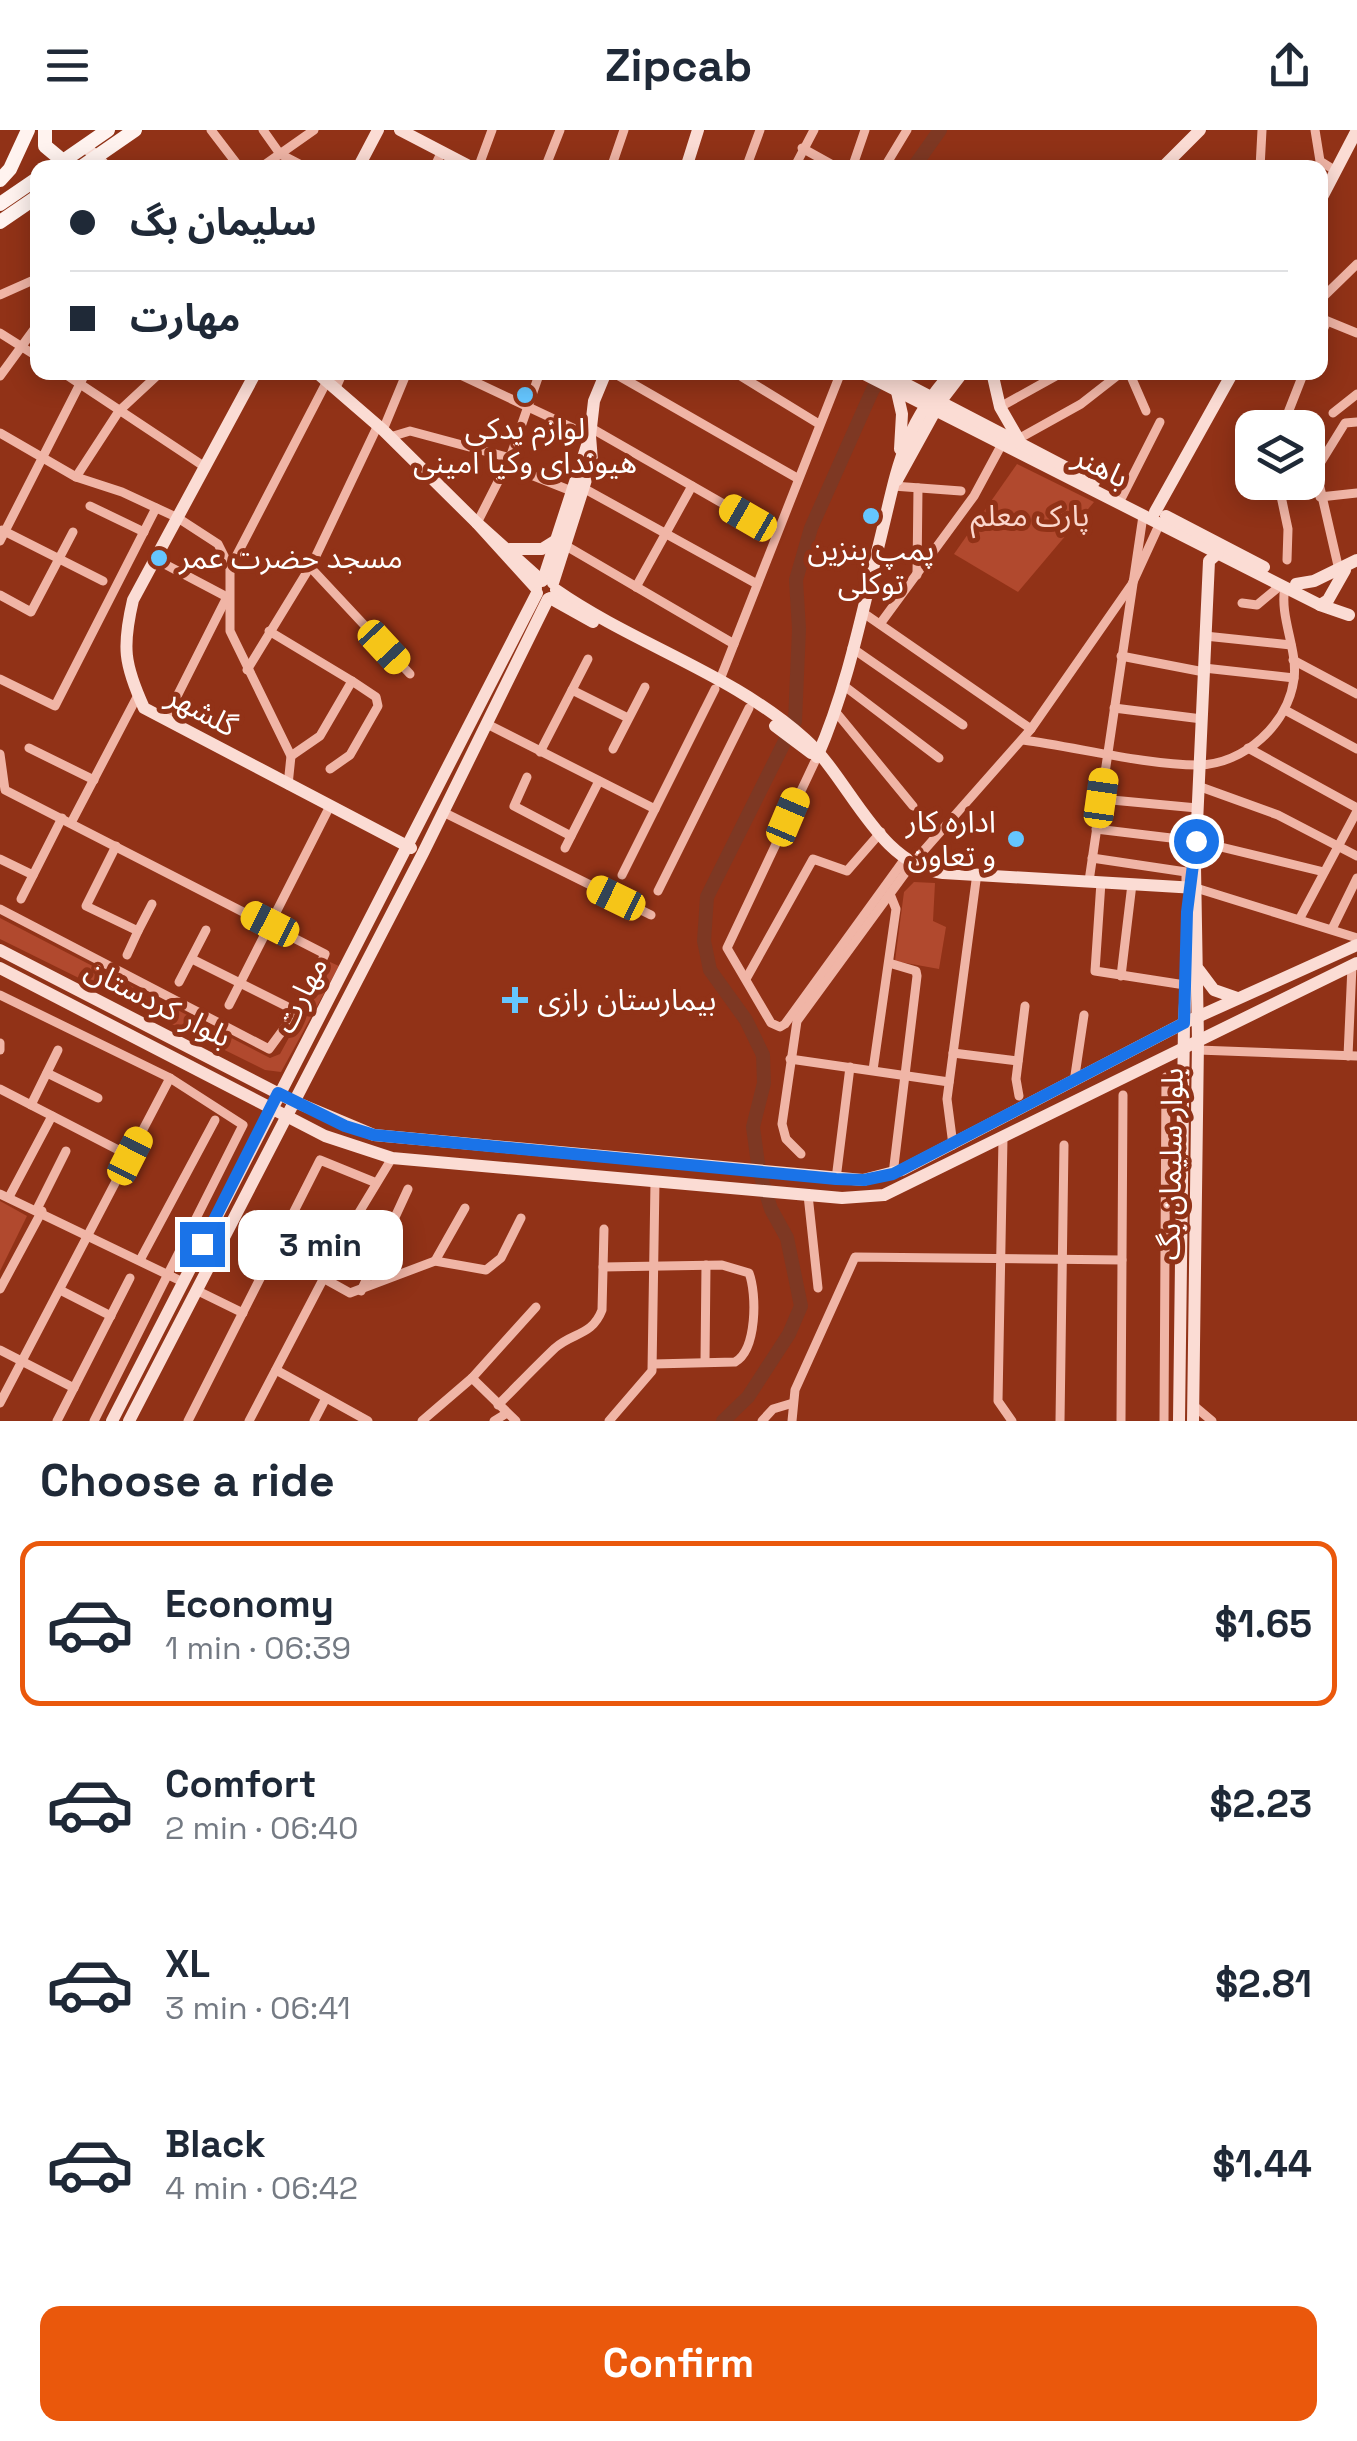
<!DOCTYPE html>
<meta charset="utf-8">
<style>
:root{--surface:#fff;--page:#f6f6f7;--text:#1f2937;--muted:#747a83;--line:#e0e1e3;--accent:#ea580c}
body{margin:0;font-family:"Space Grotesk","Noto Sans Arabic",sans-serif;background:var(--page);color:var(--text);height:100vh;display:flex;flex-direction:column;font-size:38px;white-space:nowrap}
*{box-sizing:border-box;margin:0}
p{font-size:32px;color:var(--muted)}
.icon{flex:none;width:55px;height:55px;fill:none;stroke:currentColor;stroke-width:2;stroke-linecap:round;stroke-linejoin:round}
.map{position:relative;height:1291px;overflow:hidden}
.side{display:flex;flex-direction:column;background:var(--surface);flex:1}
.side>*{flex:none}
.hud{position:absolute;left:30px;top:30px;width:1298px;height:220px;border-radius:20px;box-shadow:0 5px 25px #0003;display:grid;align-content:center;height:220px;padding:0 40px;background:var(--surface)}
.buttons{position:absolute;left:1235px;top:280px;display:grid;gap:20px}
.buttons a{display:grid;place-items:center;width:90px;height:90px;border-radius:20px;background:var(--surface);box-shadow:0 5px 25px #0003;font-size:50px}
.end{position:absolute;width:45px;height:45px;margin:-22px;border:12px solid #1a73e8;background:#fff;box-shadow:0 0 0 5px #fff}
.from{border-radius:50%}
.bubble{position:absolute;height:70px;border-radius:20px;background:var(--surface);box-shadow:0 5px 25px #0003;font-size:32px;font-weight:700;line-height:70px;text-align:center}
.car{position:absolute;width:30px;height:60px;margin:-30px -15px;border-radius:12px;box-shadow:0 0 8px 2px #0007;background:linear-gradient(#f5c518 24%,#345 0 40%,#f5c518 0 76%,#345 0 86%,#f5c518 0)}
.hud b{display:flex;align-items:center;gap:35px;height:95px;font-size:38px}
.hud b+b{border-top:2px solid var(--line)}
.hud i{width:25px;height:25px;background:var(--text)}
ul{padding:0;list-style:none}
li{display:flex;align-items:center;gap:30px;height:165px;margin:0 20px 15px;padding:0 20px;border:5px solid transparent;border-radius:20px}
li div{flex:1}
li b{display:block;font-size:38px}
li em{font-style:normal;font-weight:700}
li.current{border-color:var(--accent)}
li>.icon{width:90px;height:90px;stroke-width:1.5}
h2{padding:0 40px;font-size:45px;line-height:120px}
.cta{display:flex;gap:20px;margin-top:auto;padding:20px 40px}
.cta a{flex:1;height:115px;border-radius:20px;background:var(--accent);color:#fff;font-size:40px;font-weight:700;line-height:115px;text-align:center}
header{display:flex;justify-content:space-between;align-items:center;height:130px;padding:0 40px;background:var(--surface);font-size:45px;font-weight:700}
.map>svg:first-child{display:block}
.green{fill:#b1492e}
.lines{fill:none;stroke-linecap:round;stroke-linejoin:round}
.river{stroke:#7e3823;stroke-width:14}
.street{stroke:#f0b5a6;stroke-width:9}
.secondary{stroke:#fbdcd4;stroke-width:12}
.primary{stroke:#fff3ef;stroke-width:14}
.route{stroke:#1a73e8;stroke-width:12}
.poi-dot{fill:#65c6ff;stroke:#913217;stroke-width:4}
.labels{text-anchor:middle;stroke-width:10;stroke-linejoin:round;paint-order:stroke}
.poi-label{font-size:30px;fill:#fff;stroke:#913217}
.street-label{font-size:30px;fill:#fff;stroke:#913217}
.park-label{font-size:30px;fill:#fbd6cc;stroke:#913217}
</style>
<header><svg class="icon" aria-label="menu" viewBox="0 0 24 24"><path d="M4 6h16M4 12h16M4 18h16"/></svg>Zipcab<svg class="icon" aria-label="share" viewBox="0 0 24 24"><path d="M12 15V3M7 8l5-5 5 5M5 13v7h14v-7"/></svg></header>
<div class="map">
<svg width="1357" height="1291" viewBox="0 0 1357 1291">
<rect width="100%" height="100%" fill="#913217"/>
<g class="green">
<path d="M1017,334l77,38 -76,90 -64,-38z"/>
<path d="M914,752l21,1 -2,38 13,6 -7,42 -44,-8 9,-69z"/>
<path d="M0,788l270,140 10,-4 50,-92 9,4 -58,106 -16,-2 -265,-131z"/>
<path d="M0,1071l27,15 -27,55z"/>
</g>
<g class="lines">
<g class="river">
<path d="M913,38l27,-38"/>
<path d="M723,1291l25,-24 41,-63 12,-28 -14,-68 -16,-29 -12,-38 -6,-44 11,-44 -1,-28 -17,-35 -36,-50 -6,-29 3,-44 88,-176 4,-92 -3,-49 15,-52 62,-139 14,-16"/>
</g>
<g class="street">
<path d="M211,0l29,38"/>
<path d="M263,0l17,24 27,14"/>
<path d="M1315,0l5,31 16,10"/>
<path d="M802,18l36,20"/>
<path d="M260,38l54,-38"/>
<path d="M434,38l8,-17"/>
<path d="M478,38l14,-38"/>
<path d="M545,38l15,-38"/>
<path d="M611,38l13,-38"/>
<path d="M746,38l14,-38"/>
<path d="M794,38l20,-38"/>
<path d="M852,38l13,-38"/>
<path d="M884,38l23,-38"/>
<path d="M1260,38l2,-38"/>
<path d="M0,165l38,-17"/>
<path d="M1320,170l37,-36"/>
<path d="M1320,188l37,15"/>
<path d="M0,203l38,24"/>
<path d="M1320,207l7,-16"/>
<path d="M62,242l143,95"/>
<path d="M454,242l136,64"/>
<path d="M612,242l185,106"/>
<path d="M734,242l85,52"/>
<path d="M1129,242l17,39"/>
<path d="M0,246l38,-52"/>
<path d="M335,260l8,-18"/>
<path d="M1000,277l63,-35"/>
<path d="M1333,283l24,-19"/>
<path d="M591,298l185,106"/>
<path d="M1282,298l22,-56"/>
<path d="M383,300l24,-58"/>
<path d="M0,303l76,44 46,15 56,26 40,26 12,24v63l61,125 -3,29"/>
<path d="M390,307l20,-6 100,27 30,-86"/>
<path d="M1018,309l63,-35 41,-32"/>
<path d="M506,335l63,25"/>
<path d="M76,347l43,-66 42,-39"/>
<path d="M1278,352l10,47 -1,31"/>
<path d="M893,356l68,5"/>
<path d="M585,359l172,95"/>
<path d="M1122,367l38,-75"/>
<path d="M1320,367l37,-4"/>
<path d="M90,376l54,26"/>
<path d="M477,393l33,-65"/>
<path d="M2,400l101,51"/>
<path d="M0,411l86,-169"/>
<path d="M568,417l166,97"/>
<path d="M155,429l72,38 -62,123"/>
<path d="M310,437l100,107"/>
<path d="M230,438l96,-185"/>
<path d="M1339,440l-23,-100 29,-47 12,-1"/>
<path d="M917,445l1,-87"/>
<path d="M636,457l56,-101"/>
<path d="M0,465l31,17 42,-80"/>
<path d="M1242,473l15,2 24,-20"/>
<path d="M862,482l169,117"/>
<path d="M880,494l94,-128 28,-52"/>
<path d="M269,501l83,50"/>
<path d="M1205,506l86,9"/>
<path d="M852,518l111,77"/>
<path d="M1121,526l83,16"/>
<path d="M1293,530l64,34"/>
<path d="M1204,538l90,10"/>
<path d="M247,540l66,-108 65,-137"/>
<path d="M0,549l55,27 101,-198"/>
<path d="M719,552l122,-310"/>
<path d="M843,555l96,73"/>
<path d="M572,560l56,28"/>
<path d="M1114,578l88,11"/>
<path d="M1285,580l72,39"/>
<path d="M835,581l78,95"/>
<path d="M487,594l168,85"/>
<path d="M1023,610c53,7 123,25 175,25 47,-1 90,-41 96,-86 4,-30 -15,-62 -9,-92"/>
<path d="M29,618l65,32"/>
<path d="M1248,618l109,60"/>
<path d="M613,619l32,-62"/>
<path d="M540,622l48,-93"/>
<path d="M0,624l5,36 320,164 -23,50 -33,45 -269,-140"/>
<path d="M291,626l29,-20 32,-55 24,16 2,9 -28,49 -20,14"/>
<path d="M817,627l-90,191 44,75 9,4 5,-3 119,-164"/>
<path d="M527,647l-13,29 57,30"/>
<path d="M1198,656l80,29 79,41"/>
<path d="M1101,669l96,9"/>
<path d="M443,682l208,103"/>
<path d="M71,693l67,-128"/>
<path d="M1096,699l100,12 128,31"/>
<path d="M116,716l-30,60 52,25 -11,24"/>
<path d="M565,718l34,-67"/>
<path d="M1092,728l94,14v16"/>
<path d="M0,729l33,16"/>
<path d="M622,745l93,-186"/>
<path d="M1089,751l54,-365"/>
<path d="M1101,752l-6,89 90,14"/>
<path d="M1196,758l161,50"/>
<path d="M658,761l91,-183"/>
<path d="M21,769l41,-81"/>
<path d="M1300,788l57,-107"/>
<path d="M1332,799l25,-51"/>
<path d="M138,801l14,-27"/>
<path d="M192,829l94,47"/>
<path d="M889,833l27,8 1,5 -24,198"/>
<path d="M1121,846l11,-92"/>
<path d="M746,849l67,-120 34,12 34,-39"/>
<path d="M179,852l27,-52"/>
<path d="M0,865l170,83 73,47 -149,296"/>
<path d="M229,875l101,-199"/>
<path d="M0,913v7"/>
<path d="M1198,920l159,6"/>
<path d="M953,923l65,8"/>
<path d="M1348,926l4,-90"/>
<path d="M790,929l159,23"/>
<path d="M873,940l23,-161 -6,-15"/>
<path d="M47,943l51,25"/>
<path d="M1074,952l10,-67"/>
<path d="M0,959l130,67"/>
<path d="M1019,966l-3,-17 9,-73"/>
<path d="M31,975l27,-55"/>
<path d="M1003,1008l-5,263 14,20"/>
<path d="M953,1015l-6,-46 30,-226"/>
<path d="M801,1024l-15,-15 -4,-15 15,-103 114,-156 120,-136 101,-145 28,-61"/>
<path d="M836,1049l14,-112"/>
<path d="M0,1064l183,88"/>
<path d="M808,1065l10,93"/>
<path d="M9,1067l43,-81"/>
<path d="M37,1079l29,-58"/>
<path d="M278,1113l49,27"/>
<path d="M140,1130l75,-140"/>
<path d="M435,1131l30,-53"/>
<path d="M603,1137l119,-2 27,8c8,21 8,77 -14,89l-82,2"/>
<path d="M323,1148l27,15 85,-32 51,9 15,-12 20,-40"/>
<path d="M0,1159l42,-78"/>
<path d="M60,1160l51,26"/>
<path d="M196,1160l47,23"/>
<path d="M361,1161l47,-102"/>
<path d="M0,1220l74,38"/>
<path d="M705,1232l1,-97"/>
<path d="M276,1240l92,51"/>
<path d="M472,1248l44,43"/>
<path d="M0,1273l170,-325"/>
<path d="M498,1275c19,-19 38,-39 57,-57 18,-16 37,-12 47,-38l2,-81"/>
<path d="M1193,1275l19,16"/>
<path d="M57,1291l73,-143"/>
<path d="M188,1291l132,-261 54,22"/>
<path d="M249,1291l103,-197 40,-66"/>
<path d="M314,1291l12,-23"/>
<path d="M422,1291l50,-43 64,-71"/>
<path d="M494,1291l13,-8"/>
<path d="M609,1291l43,-50 3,-189"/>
<path d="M762,1291l11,-12 20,-6"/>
<path d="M792,1291l3,-31 60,-133 267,3"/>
<path d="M1060,1291l4,-276"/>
<path d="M1121,1291l2,-326"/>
<path d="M1164,1291l2,-344"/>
</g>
<g class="secondary">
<path d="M400,0l73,38"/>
<path d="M90,21l17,17"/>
<path d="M358,38l20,-38"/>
<path d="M686,38l12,-38"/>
<path d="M1162,38l38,-38"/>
<path d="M1320,71l37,-71"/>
<path d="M256,242l-123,228c-11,47 -9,64 11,108l267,140"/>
<path d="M316,242l67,58 94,93"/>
<path d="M860,242l460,233 29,10"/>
<path d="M883,242l211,110"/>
<path d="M992,242l8,35 19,33"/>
<path d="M897,262l5,22 -2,35"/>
<path d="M590,306l4,-35 12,-29"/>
<path d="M897,350l43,-78 23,-30"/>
<path d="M1155,382l78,-140"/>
<path d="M1166,386l98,51"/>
<path d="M510,419h32l16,-10"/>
<path d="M543,450l47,-144 2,25 -39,122"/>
<path d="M1296,454l18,-3 43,-21"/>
<path d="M536,458l-59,-65 65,58"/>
<path d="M556,460c79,55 177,84 249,149 46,41 72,125 138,134l253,15"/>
<path d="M550,468l43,24"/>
<path d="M1320,475l8,-5 17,-30"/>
<path d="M775,596l36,27"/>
<path d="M817,627c30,-68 45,-144 63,-217 17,-68 21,-112 72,-168"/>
<path d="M0,820l293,151 81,34 489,45 39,-10 282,-147 173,-78"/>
<path d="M0,838l325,168 67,22 450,40 42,-3 473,-232"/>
<path d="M1199,840l15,20 23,8"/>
<path d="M112,1291l425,-828"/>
<path d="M129,1291l294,-568 125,-254"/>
<path d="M1179,1291l5,-398 7,-139"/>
<path d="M1193,1291l5,-380 -3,-174 14,-306 9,-8"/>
</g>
<g class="primary">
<path d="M45,0v16l18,15"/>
<path d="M53,38l55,-38"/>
<path d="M80,38l55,-38"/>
<path d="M0,50l10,-11 18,-39"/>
<path d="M0,74l38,-26"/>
<path d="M0,92l38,-26"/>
</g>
</g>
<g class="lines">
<path class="route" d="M202,1114l76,-151 67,33 29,9 462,44 28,1 29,-6 291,-151 3,-111 9,-71"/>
</g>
<g class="poi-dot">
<circle cx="525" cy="265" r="10"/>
<circle cx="871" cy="386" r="10"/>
<circle cx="159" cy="428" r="10"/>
<circle cx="1016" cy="709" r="10"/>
<path d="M510 855h10v10h10v10h-10v10h-10v-10h-10v-10h10z"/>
</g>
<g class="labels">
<g class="poi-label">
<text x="525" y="309">لوازم یدکى<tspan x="525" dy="34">هیونداى وکیا امینى</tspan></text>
<text x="871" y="430">پمپ بنزین<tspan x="871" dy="34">توکلی</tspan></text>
<text x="179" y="438" text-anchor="start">مسجد حضرت عمر</text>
<text x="996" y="702" text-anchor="end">اداره کار<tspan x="996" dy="34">و تعاون</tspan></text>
<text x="538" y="880" text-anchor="start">بیمارستان رازی</text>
</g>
<g class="street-label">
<text transform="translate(1101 337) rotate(27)" y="10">باهنر</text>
<text transform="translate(202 581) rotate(28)" y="10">گلشهر</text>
<text transform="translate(301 865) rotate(-63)" y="10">مهارت</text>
<text transform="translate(158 873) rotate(27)" y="10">بلوار کردستان</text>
<text transform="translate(1171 1034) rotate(-89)" y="10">بلوار سلیمان بگ</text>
</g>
<g class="park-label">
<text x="1030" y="396">پارک معلم</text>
</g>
</g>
</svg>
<div class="buttons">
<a><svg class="icon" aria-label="layers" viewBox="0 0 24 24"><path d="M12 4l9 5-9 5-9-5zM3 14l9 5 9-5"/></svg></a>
</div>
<i class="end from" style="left:1196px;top:711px"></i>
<i class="end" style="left:202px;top:1114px"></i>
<div class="bubble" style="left:238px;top:1080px;width:165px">3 min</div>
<i class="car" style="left:748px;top:388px;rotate:300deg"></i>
<i class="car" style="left:384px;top:517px;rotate:137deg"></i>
<i class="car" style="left:1101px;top:668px;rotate:8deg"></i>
<i class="car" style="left:788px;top:687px;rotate:23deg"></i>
<i class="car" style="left:616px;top:768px;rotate:296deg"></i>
<i class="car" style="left:270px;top:794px;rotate:297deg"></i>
<i class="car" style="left:130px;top:1026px;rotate:27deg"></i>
<div class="hud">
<b><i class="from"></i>سلیمان بگ</b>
<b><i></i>مهارت</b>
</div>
</div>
<section class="side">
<h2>Choose a ride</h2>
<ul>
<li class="current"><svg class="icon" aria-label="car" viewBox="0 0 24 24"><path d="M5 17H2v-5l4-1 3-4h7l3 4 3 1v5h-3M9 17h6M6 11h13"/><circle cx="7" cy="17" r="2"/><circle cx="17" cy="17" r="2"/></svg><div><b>Economy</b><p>1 min · 06:39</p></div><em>$1.65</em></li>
<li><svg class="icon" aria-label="car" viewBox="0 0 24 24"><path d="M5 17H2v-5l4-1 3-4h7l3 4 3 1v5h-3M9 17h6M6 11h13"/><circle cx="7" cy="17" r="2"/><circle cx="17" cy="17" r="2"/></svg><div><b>Comfort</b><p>2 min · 06:40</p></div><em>$2.23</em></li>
<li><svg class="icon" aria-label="car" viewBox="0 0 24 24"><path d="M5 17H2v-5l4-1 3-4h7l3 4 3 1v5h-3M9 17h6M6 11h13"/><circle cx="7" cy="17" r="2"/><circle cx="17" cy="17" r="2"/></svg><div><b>XL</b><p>3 min · 06:41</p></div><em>$2.81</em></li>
<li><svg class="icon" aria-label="car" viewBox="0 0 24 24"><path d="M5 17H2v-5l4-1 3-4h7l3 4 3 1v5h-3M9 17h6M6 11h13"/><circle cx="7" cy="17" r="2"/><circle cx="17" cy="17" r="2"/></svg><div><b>Black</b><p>4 min · 06:42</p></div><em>$1.44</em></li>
</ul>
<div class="cta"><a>Confirm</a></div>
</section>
